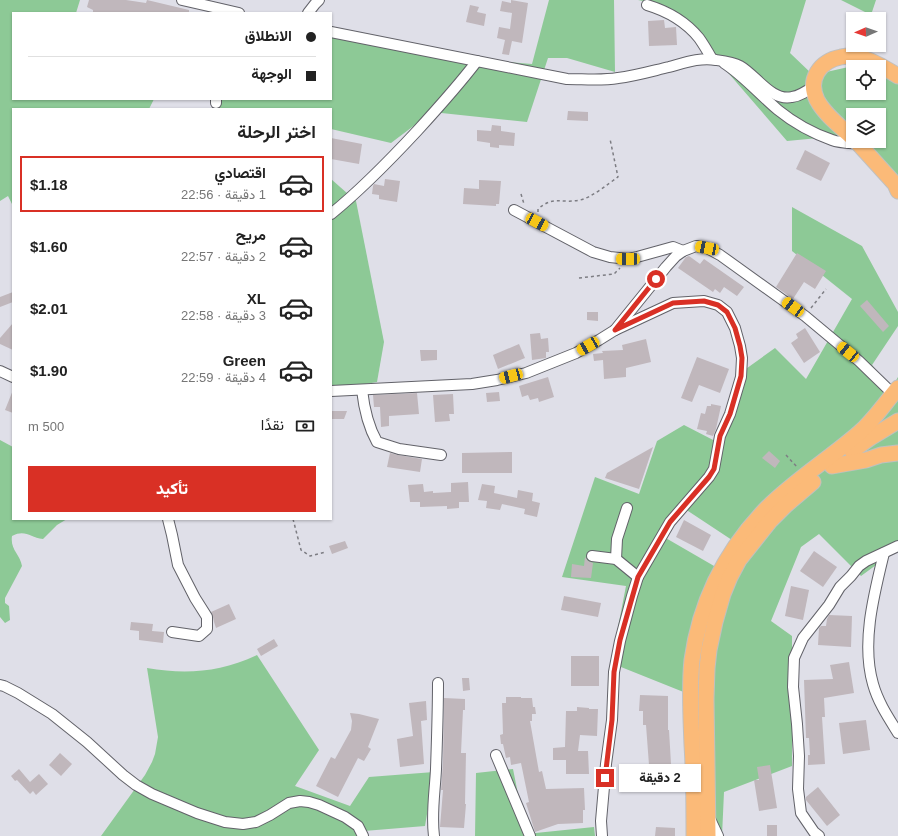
<!DOCTYPE html>
<html lang="ar">
<meta charset="utf-8">
<style>
:root{--surface:#fff;--page:#f2f2f2;--text:#222;--muted:#767676;--line:#e0e0e0;--accent:#d93025}
body{margin:0;font-family:Arial,Vazirmatn,sans-serif;background:var(--page);color:var(--text);direction:rtl;height:100vh;display:flex;flex-direction:column;font-size:15px;white-space:nowrap}
*{box-sizing:border-box;margin:0}
p{font-size:13px;color:var(--muted)}
.icon{flex:none;width:22px;height:22px;fill:none;stroke:currentColor;stroke-width:2;stroke-linecap:round;stroke-linejoin:round}
.map{position:relative;flex:1;overflow:hidden;direction:ltr}
.sheet{position:absolute;left:12px;top:108px;width:320px;height:412px;display:flex;flex-direction:column;background:var(--surface);border-radius:0px;box-shadow:0 1px 3px #0004;direction:rtl}
.sheet>*{flex:none}
.banner{position:absolute;left:12px;top:12px;width:320px;height:88px;border-radius:0px;box-shadow:0 1px 3px #0004;direction:rtl;display:grid;align-content:center;height:88px;padding:0 16px;background:var(--surface)}
.needle{width:26px;rotate:268deg}
.buttons{position:absolute;left:846px;top:12px;display:grid;gap:8px}
.buttons a{display:grid;place-items:center;width:40px;height:40px;border-radius:0px;background:var(--surface);box-shadow:0 1px 3px #0004;font-size:20px}
.end{position:absolute;width:18px;height:18px;margin:-9px;border:5px solid #d93025;background:#fff;box-shadow:0 0 0 2px #fff}
.from{border-radius:50%}
.bubble{position:absolute;height:28px;border-radius:0px;background:var(--surface);box-shadow:0 1px 3px #0004;font-size:13px;font-weight:800;line-height:28px;text-align:center;direction:rtl}
.car{position:absolute;width:12px;height:24px;margin:-12px -6px;border-radius:5px;box-shadow:0 0 3px 1px #0007;background:linear-gradient(#f5c518 24%,#345 0 40%,#f5c518 0 76%,#345 0 86%,#f5c518 0)}
.banner b{display:flex;align-items:center;gap:14px;height:38px;font-size:15px}
.banner b+b{border-top:1px solid var(--line)}
.banner i{width:10px;height:10px;background:var(--text)}
ul{padding:0;list-style:none}
li{display:flex;align-items:center;gap:12px;height:56px;margin:0 8px 6px;padding:0 8px;border:2px solid transparent;border-radius:0px}
li div{flex:1}
li b{display:block;font-size:15px}
li em{font-style:normal;font-weight:800}
li.selected{border-color:var(--accent)}
li>.icon{width:36px;height:36px;stroke-width:1.5}
h2{padding:0 16px;font-size:18px;line-height:48px}
.pay{display:flex;align-items:center;gap:10px;height:44px;padding:0 16px;font-size:15px}
.pay p{margin-inline-start:auto}
.action{display:flex;gap:8px;margin-top:auto;padding:8px 16px}
.action a{flex:1;height:46px;border-radius:0px;background:var(--accent);color:#fff;font-size:16px;font-weight:800;line-height:46px;text-align:center}
.map>svg:first-child{display:block}
.green{fill:#8dc996;fill-rule:evenodd}
.building{fill:#c0b7bc}
.lines{fill:none;stroke-linecap:round;stroke-linejoin:round}
.minor-casing{stroke:#626269;stroke-width:12}
.highway-casing{stroke:#c0c0c0;stroke-width:17}
.path{stroke:#7d7d83;stroke-width:1.5;stroke-dasharray:3 3;stroke-linecap:butt}
.minor{stroke:#fff;stroke-width:10}
.highway{stroke:#fbba78;stroke-width:15}
.route{stroke:#d93025;stroke-width:5}
</style>
<div class="map">
<svg width="898" height="836" viewBox="0 0 898 836">
<rect width="100%" height="100%" fill="#dfdfe8"/>
<g class="green">
<path d="M0,0h80l-4,13h-63v86h141l-5,10h-136v97l-5,-10 -8,5z"/>
<path d="M549,0h65l1,72 -48,-14h-19l-21,64 -95,-10 -41,31 -60,-14v-20h-117l4,-10h113v-63l133,22 68,6z"/>
<path d="M638,0h168l-16,53 23,22 40,-9 6,1h-6v26h26v-21l19,8v116l-22,-32 -33,-22 -14,-5 -42,4 -76,-88 -7,-10 -56,-41zM853,115h26v26h-26z"/>
<path d="M841,0h35l-5,15z"/>
<path d="M331,179l25,22 28,141 -7,40 -46,8z"/>
<path d="M792,207l70,39 36,66v14l-26,39 19,24 7,-12v172l-37,27 -42,-42 -18,13 -30,74 21,15v130l-68,26 -2,44h-18l-18,-143 -75,-30 15,-77 -64,-9 33,-100 44,17 18,-53 27,-16 33,17 26,-71 32,-23 31,31 46,-80 -60,-48zM682,507l56,37 -17,26 -57,-33z"/>
<path d="M0,440l13,7v72h54l-10,6 -14,14c-13,-1 -17,-10 -31,-3 -2,14 8,18 10,30l-17,32v5l4,3 1,14 -5,3 -5,-6z"/>
<path d="M257,655l62,95 -24,36 55,20 19,-29 65,-5 -9,54 -61,5 -1,5h-262l44,-61 7,-13 3,-8 3,-17 -11,-69c40,7 73,4 110,-13z"/>
<path d="M513,769l13,65 68,-7 1,9h-120l1,-63z"/>
</g>
<g class="building">
<path d="M89,0h37l20,3 1,-3 42,10v3h-96v-3l-6,-3z"/>
<path d="M511,0l17,3 -6,40 -10,-2 -3,14 -7,-1 3,-14 -8,-2 2,-11 11,2 2,-16 -12,-2 2,-10 9,2z"/>
<path d="M470,5l9,2 -2,5 9,2 -2,12 -18,-4z"/>
<path d="M664,20l1,8 11,-1 1,18 -28,1 -1,-25z"/>
<path d="M568,111l20,1v9l-21,-1z"/>
<path d="M492,125l9,1v5l14,2 -1,13 -15,-1v3l-9,-1v-4l-13,-2v-11l14,1z"/>
<path d="M331,138l31,6 -3,20 -28,-5z"/>
<path d="M805,150l25,13 -9,18 -25,-12z"/>
<path d="M385,179l15,2 -3,21 -18,-3v-4l-7,-1 1,-8 1,-2 10,2z"/>
<path d="M479,180l22,1 -2,23h-3v2l-33,-2 1,-16 15,1z"/>
<path d="M797,253l29,18 -11,18 -11,-7 -11,17 -17,-12z"/>
<path d="M689,256l11,8 4,-5 40,28 -7,9 -13,-9 -4,6 -5,-4 -2,3 -35,-24 8,-11z"/>
<path d="M13,292v10l-13,5v-10z"/>
<path d="M867,300l22,26 -6,6 -23,-26z"/>
<path d="M587,312h11v9l-11,-1z"/>
<path d="M13,323v27l-13,-6v-6z"/>
<path d="M805,328l15,24 -16,11 -13,-20 7,-5 -2,-4z"/>
<path d="M540,333l1,6 7,-1 1,14h-3v6l-14,2 -2,-26z"/>
<path d="M646,339l5,23 -25,6v9l-22,2 -1,-19 -9,1 -1,-7 10,-1 -1,-2 21,-1 -1,-5z"/>
<path d="M519,344l6,14 -27,11 -5,-14z"/>
<path d="M420,350h17v10l-16,1z"/>
<path d="M697,357l32,12 -9,24 -21,-8 -7,17 -11,-4z"/>
<path d="M548,377l6,20 -15,5 -1,-4 -8,2 -2,-5 -6,2 -3,-11z"/>
<path d="M13,390v23l-8,-3z"/>
<path d="M499,392l1,9 -13,1 -1,-9z"/>
<path d="M417,393l2,21 -30,2v10l-8,1 -1,-20h-6l-1,-12z"/>
<path d="M453,394l1,20h-5l1,7 -15,1 -2,-27z"/>
<path d="M711,404l10,2 -5,23 -3,7 -7,-2 1,-3 -10,-2 4,-16 4,1 2,-8h4z"/>
<path d="M331,411h16l-3,8h-13z"/>
<path d="M653,447l-14,42 -34,-11 2,-5z"/>
<path d="M769,451l11,10 -5,7 -13,-10z"/>
<path d="M512,452v21h-50v-20z"/>
<path d="M390,453l8,2 24,4 -2,13 -33,-5z"/>
<path d="M468,482l1,20h-10v6l-12,1v-3l-27,1v-5h-10l-2,-17 15,-1 1,8 9,-1v2l18,-1v-9z"/>
<path d="M482,484l13,2 -1,7 23,5 1,-8 15,3 -1,8 8,2 -3,14 -13,-3 1,-5 -23,-5 -2,6 -14,-2 1,-7 -9,-1z"/>
<path d="M684,520l27,15 -8,16 -27,-14z"/>
<path d="M345,541l3,7 -16,6 -3,-8z"/>
<path d="M814,551l23,16 -14,20 -23,-16z"/>
<path d="M585,557l3,4 5,2 -2,15 -20,-1 1,-13 12,2z"/>
<path d="M791,586l18,4 -6,30 -18,-4z"/>
<path d="M564,596l37,7 -3,14 -37,-7z"/>
<path d="M229,604l7,15 -20,9 -2,-6 -1,-5 -2,-5z"/>
<path d="M829,615l23,1 -1,31 -33,-2 1,-17 2,-2h5l1,-7z"/>
<path d="M131,622l22,2 -1,7 12,1 -1,11 -24,-3v-9l-9,-1z"/>
<path d="M274,639l4,7 -17,10 -4,-7z"/>
<rect x="571" y="656" width="28" height="30"/>
<path d="M849,662l5,31 -30,5 1,19h-3l3,47 -17,1v-10h2l-1,-17h-3l-2,-58 29,-1 -3,-14z"/>
<path d="M462,678h7l1,12 -7,1z"/>
<path d="M640,695l28,1v34h1l2,34 -22,1 -3,-40h-3v-14h-4z"/>
<path d="M506,697h15v1h11l1,9h2l1,7h-4v7h-2l9,51 3,-1 4,18 38,-1 1,22h-2v13l-25,1 -23,8 -9,-29 3,-1 -8,-39 -10,2 -1,-8 -4,1 -3,-14h-2l-1,-9 3,-1 -1,-31h4z"/>
<path d="M444,698l21,1v11h-2l-2,43h5l-1,51h1l-2,24 -24,-1 3,-37h-2l2,-28z"/>
<path d="M426,701l1,19 -6,1 3,43 -24,3 -3,-28 16,-3 -4,-33z"/>
<path d="M577,707l12,1v1h9l-1,27 -17,-1 -2,16h10l1,23h-23v-14h-13v-12l12,-1 1,-36h11z"/>
<path d="M350,713l9,1 20,5 -11,28 3,2 -7,12 -6,-3 -20,39 -22,-11 15,-29 4,2 16,-29 1,-9z"/>
<path d="M866,720l4,30 -27,4 -4,-31z"/>
<path d="M60,753l12,11 -11,12 -12,-11z"/>
<path d="M770,765l7,43 -18,3 -5,-31h5l-2,-13z"/>
<path d="M19,769l11,13 9,-8 9,10 -12,11 -3,-4 -3,3 -13,-14 -2,1 -4,-5z"/>
<path d="M818,787l22,28 -13,11 -21,-26v-3z"/>
<rect x="767" y="825" width="10" height="11"/>
<path d="M656,827l19,1v8h-20z"/>
</g>
<g class="lines">
<defs>
<g id="minor">
<path d="M182,0l57,13"/>
<path d="M647,5c20,6 39,17 52,33 5,7 9,14 13,21"/>
<path d="M308,13l7,-9 4,-4"/>
<path d="M331,32l236,47c17,0 34,2 51,-1 17,-2 34,-7 51,-11 15,-4 31,-10 47,-7 8,1 17,2 24,6 16,9 32,36 52,31 8,-1 15,-6 22,-11"/>
<path d="M724,63c20,13 36,32 54,47 16,13 34,23 54,30 8,3 19,3 28,4"/>
<path d="M216,103v-4"/>
<path d="M514,210l79,42 17,5 18,2 9,-2 36,-10 10,4"/>
<path d="M331,214c31,-25 59,-54 86,-83 21,-23 41,-45 60,-70"/>
<path d="M0,371l13,6"/>
<path d="M362,390c2,18 6,36 15,52l22,7 42,6"/>
<path d="M331,391l141,-7 25,-4 29,-7 50,-20 23,-13 16,-10 51,-63 10,-11 7,-5 13,-5 11,2 13,7 85,61 54,45 34,33"/>
<path d="M168,519l4,16 6,30 17,33 12,19v12l-8,7 -27,-4"/>
<path d="M884,553c-10,41 -23,90 -11,131 5,18 15,33 25,49"/>
<path d="M592,556l24,3 22,18"/>
<path d="M616,559l1,-20 10,-31"/>
<path d="M0,685l4,1 14,7 34,21 35,28 36,33 13,10 16,9 45,19 28,9 18,2 13,-2 14,-7 19,-12 11,-2 9,1 10,3 26,12 13,9 5,10"/>
<path d="M496,755l34,81"/>
<path d="M710,819l8,17"/>
<path d="M434,836c-3,-22 1,-45 2,-67 1,-29 2,-58 2,-86"/>
<path d="M602,836l-1,-15 5,-57 6,-44 2,-48 6,-31 12,-45 6,-19 32,-55 39,-45 5,-8 6,-33 10,-22 11,-37 1,-19 -2,-12 -5,-18 -8,-16 -9,-7 -14,-4 -31,2 -58,27"/>
<path d="M819,836l-5,-4 -13,-19 -3,-24 1,-33 -2,-32 -4,-37 1,-29 9,-20 26,-33 11,-18 11,-11 8,-10 7,-5 32,-15"/>
</g>
<g id="highway">
<path d="M853,138c-12,-11 -28,-23 -36,-38 -10,-21 3,-39 24,-43 4,-1 9,-1 12,-1 16,2 32,12 45,20"/>
<path d="M856,141l39,43 3,7"/>
<path d="M852,451l18,-13 28,-17"/>
<path d="M832,466l34,-6 15,-5 17,-2"/>
<path d="M694,836c0,-30 0,-61 -2,-91 -1,-27 -3,-57 0,-85 8,-58 34,-110 75,-152 28,-28 62,-49 92,-75 15,-13 26,-30 39,-45"/>
<path d="M708,836l-2,-137 1,-31 2,-18 6,-28 8,-28 7,-17 9,-17 31,-39 16,-16 27,-23"/>
</g>
</defs>
<use href="#minor" class="minor-casing"/>
<use href="#highway" class="highway-casing"/>
<g class="path">
<path d="M521,194l3,10"/>
<path d="M538,212v-3c16,-14 24,-5 42,-9 11,-2 28,-16 38,-23l-8,-38"/>
<path d="M579,278l35,-4 6,-6"/>
<path d="M811,308l15,-19"/>
<path d="M786,455l11,12"/>
<path d="M293,519l8,31 9,6 16,-4"/>
</g>
<use href="#minor" class="minor"/>
<use href="#highway" class="highway"/>
</g>
<g class="lines">
<path class="route" d="M605,778l7,-58 2,-48 6,-32 18,-63 32,-55 39,-45 5,-8 6,-33 10,-22 11,-38 1,-18 -2,-12 -5,-18 -8,-16 -9,-7 -14,-4 -31,2 -58,27 41,-51"/>
</g>
</svg>
<div class="buttons">
<a><svg class="needle" viewBox="-14 -14 28 28"><path d="M0-13l5 13h-10z" fill="#e53935"/><path d="M0 13l5-13h-10z" fill="#767676"/></svg></a>
<a><svg class="icon" aria-label="locate" viewBox="0 0 24 24"><circle cx="12" cy="12" r="6"/><path d="M12 2v4M12 18v4M2 12h4M18 12h4"/></svg></a>
<a><svg class="icon" aria-label="layers" viewBox="0 0 24 24"><path d="M12 4l9 5-9 5-9-5zM3 14l9 5 9-5"/></svg></a>
</div>
<i class="end from" style="left:656px;top:279px"></i>
<i class="end" style="left:605px;top:778px"></i>
<div class="bubble" style="left:619px;top:764px;width:82px">2 دقيقة</div>
<i class="car" style="left:537px;top:222px;rotate:118deg"></i>
<i class="car" style="left:707px;top:248px;rotate:281deg"></i>
<i class="car" style="left:628px;top:259px;rotate:270deg"></i>
<i class="car" style="left:793px;top:307px;rotate:306deg"></i>
<i class="car" style="left:588px;top:346px;rotate:240deg"></i>
<i class="car" style="left:848px;top:352px;rotate:309deg"></i>
<i class="car" style="left:511px;top:376px;rotate:255deg"></i>
<div class="banner">
<b><i class="from"></i>الانطلاق</b>
<b><i></i>الوجهة</b>
</div>
<section class="sheet">
<h2>اختر الرحلة</h2>
<ul>
<li class="selected"><svg class="icon" aria-label="car" viewBox="0 0 24 24"><path d="M5 17H2v-5l4-1 3-4h7l3 4 3 1v5h-3M9 17h6M6 11h13"/><circle cx="7" cy="17" r="2"/><circle cx="17" cy="17" r="2"/></svg><div><b>اقتصادي</b><p>1 دقيقة · 22:56</p></div><em>$1.18</em></li>
<li><svg class="icon" aria-label="car" viewBox="0 0 24 24"><path d="M5 17H2v-5l4-1 3-4h7l3 4 3 1v5h-3M9 17h6M6 11h13"/><circle cx="7" cy="17" r="2"/><circle cx="17" cy="17" r="2"/></svg><div><b>مريح</b><p>2 دقيقة · 22:57</p></div><em>$1.60</em></li>
<li><svg class="icon" aria-label="car" viewBox="0 0 24 24"><path d="M5 17H2v-5l4-1 3-4h7l3 4 3 1v5h-3M9 17h6M6 11h13"/><circle cx="7" cy="17" r="2"/><circle cx="17" cy="17" r="2"/></svg><div><b>XL</b><p>3 دقيقة · 22:58</p></div><em>$2.01</em></li>
<li><svg class="icon" aria-label="car" viewBox="0 0 24 24"><path d="M5 17H2v-5l4-1 3-4h7l3 4 3 1v5h-3M9 17h6M6 11h13"/><circle cx="7" cy="17" r="2"/><circle cx="17" cy="17" r="2"/></svg><div><b>Green</b><p>4 دقيقة · 22:59</p></div><em>$1.90</em></li>
</ul>
<div class="pay"><svg class="icon" aria-label="cash" viewBox="0 0 24 24"><path d="M3 7h18v10H3z"/><circle cx="12" cy="12" r="2"/></svg>نقدًا<p>500 m</p></div>
<div class="action"><a>تأكيد</a></div>
</section>
</div>
